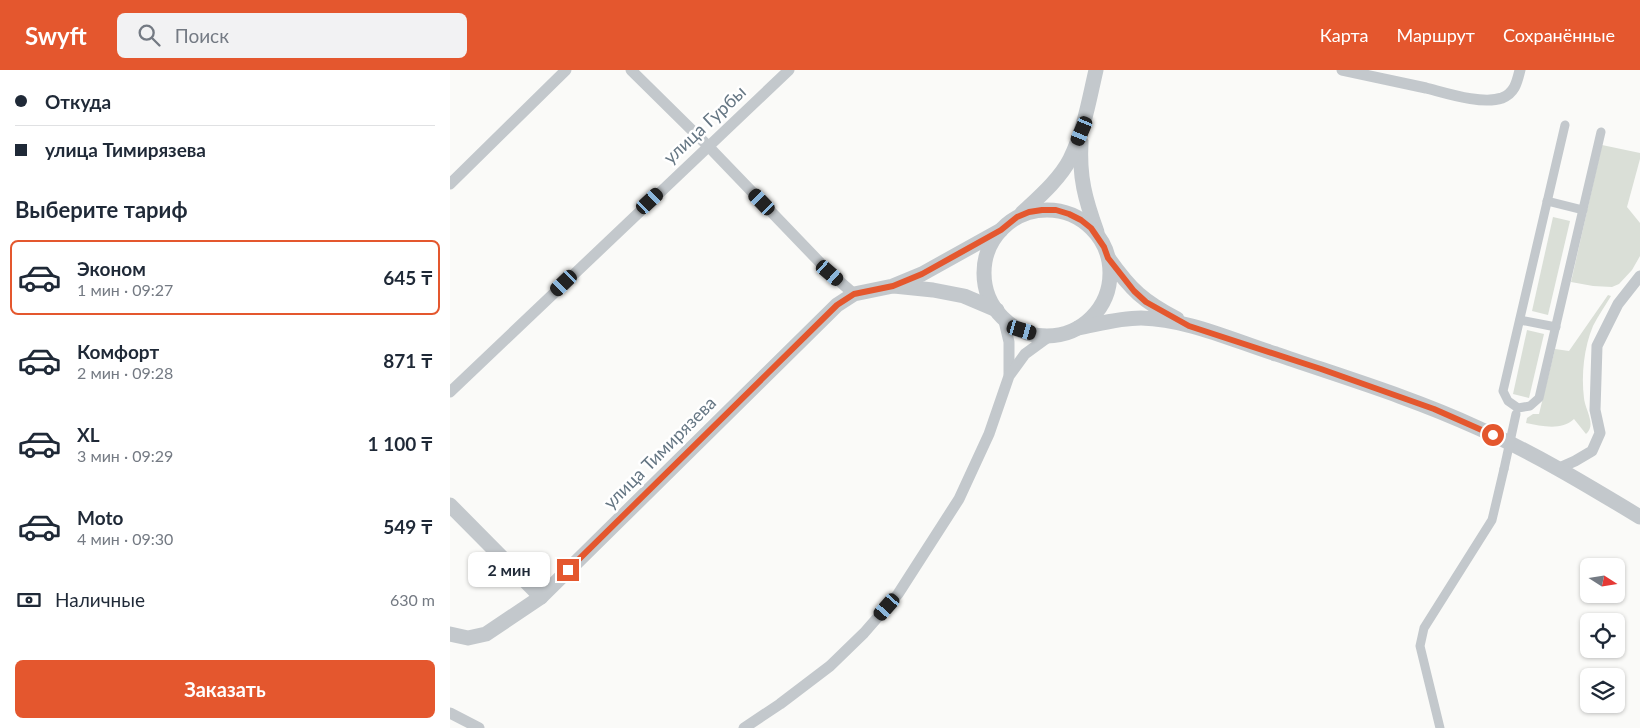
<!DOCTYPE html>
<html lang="ru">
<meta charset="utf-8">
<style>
:root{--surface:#fff;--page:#f2f2f3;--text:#1f2937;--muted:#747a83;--line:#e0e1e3;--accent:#e4572e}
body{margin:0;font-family:Lato,sans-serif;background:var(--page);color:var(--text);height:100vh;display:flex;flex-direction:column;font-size:19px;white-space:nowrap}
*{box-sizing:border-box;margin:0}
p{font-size:16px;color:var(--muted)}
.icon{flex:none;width:28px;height:28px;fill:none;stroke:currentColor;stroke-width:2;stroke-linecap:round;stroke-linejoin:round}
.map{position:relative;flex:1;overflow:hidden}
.panel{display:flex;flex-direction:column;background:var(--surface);width:450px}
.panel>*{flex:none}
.guide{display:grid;align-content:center;height:110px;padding:0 15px;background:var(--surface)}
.needle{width:32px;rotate:102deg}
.tools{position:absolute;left:1130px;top:488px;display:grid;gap:10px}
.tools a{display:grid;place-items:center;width:45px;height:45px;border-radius:8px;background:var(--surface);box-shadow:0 1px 4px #0004;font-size:25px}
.end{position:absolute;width:22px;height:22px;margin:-11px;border:6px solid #e4572e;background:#fff;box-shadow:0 0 0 2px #fff}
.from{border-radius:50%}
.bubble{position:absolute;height:35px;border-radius:8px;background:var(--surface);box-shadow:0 1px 4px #0004;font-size:16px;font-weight:700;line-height:35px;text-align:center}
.car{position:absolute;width:15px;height:30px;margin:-15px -8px;border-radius:6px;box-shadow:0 0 4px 1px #0007;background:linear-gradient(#222 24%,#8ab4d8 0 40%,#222 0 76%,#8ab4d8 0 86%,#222 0)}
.guide b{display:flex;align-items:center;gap:18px;height:48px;font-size:19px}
.guide b+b{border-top:1px solid var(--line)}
.guide i{width:12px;height:12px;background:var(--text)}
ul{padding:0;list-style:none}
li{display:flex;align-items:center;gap:15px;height:75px;margin:0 10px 8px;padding:0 5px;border:2px solid transparent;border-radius:8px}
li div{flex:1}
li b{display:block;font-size:19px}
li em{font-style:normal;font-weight:700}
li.current{border-color:var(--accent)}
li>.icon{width:45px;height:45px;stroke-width:1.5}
h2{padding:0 15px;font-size:22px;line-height:60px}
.pay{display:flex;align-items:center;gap:12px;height:55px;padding:0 15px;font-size:19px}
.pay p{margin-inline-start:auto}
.button{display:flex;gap:10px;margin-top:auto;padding:10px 15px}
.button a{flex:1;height:58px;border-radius:8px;background:var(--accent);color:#fff;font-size:20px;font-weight:700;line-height:58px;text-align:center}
header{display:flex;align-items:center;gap:30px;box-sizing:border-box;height:70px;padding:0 25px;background:var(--accent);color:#fff}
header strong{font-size:24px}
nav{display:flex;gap:28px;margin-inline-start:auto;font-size:18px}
.search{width:350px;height:45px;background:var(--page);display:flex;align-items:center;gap:12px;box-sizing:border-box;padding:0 18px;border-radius:8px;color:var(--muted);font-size:19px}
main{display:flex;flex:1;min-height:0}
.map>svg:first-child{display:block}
.green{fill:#dadfd7}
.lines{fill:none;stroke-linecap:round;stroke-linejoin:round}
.pedestrian{stroke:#c3c8cc;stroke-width:9}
.minor{stroke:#c3c8cc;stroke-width:11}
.tertiary{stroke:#c3c8cc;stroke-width:15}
.pedestrian-bridge{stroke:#c3c8cc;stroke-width:9}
.route{stroke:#e4572e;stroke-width:6}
.labels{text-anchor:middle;stroke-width:5;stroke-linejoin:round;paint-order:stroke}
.street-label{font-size:18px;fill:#657683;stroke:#fff}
</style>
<header>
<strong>Swyft</strong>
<div class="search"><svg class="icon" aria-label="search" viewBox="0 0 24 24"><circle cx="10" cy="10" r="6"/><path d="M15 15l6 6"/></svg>Поиск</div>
<nav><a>Карта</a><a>Маршрут</a><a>Сохранённые</a></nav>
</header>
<main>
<section class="panel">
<div class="guide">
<b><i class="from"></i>Откуда</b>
<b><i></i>улица Тимирязева</b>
</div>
<h2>Выберите тариф</h2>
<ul>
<li class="current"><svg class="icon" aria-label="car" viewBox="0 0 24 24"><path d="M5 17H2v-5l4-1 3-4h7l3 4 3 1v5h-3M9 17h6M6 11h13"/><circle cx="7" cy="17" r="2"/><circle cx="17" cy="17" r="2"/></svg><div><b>Эконом</b><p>1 мин · 09:27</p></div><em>645 ₸</em></li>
<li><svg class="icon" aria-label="car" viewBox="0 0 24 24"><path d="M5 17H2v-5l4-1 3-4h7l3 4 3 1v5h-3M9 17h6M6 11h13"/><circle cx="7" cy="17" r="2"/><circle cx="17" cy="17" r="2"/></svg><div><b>Комфорт</b><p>2 мин · 09:28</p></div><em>871 ₸</em></li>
<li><svg class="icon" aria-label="car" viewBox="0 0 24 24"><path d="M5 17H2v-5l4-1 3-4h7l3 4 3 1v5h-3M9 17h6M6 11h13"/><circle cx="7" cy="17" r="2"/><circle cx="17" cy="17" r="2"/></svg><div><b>XL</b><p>3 мин · 09:29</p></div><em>1 100 ₸</em></li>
<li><svg class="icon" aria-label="car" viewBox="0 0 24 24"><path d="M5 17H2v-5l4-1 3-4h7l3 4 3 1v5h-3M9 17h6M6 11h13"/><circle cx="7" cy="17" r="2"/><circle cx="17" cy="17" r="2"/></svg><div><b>Moto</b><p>4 мин · 09:30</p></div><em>549 ₸</em></li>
</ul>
<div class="pay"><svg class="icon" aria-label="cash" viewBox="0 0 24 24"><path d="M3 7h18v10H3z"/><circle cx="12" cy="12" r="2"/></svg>Наличные<p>630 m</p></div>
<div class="button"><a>Заказать</a></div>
</section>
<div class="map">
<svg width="1190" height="658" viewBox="0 0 1190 658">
<rect width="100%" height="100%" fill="#fafaf8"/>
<g class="green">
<path d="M1152,75l38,8v6l-13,48 13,16v33l-8,14 -13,14 -7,3 -19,-1 -22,-4z"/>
<path d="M1103,147l17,4 -22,94 -16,-4z"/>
<path d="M1158,225l3,1c-6,10 -13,20 -18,30 -9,21 -12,49 -9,72 1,12 13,27 2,36l-12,-15c-13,12 -32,7 -48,4l1,-5 6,-4h6l16,-65 14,2z"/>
<path d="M1077,260l17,4 -15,64 -16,-4z"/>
</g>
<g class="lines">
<g class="pedestrian">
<path d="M1115,55l-62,266 5,10 10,7 12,-2 9,-8 62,-266"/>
<path d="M1097,131l36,9"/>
<path d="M1070,250l36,7"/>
<path d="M990,658l-20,-82 4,-18 68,-108 12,-51"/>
</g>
<g class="minor">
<path d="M181,0l77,76 122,127 24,21"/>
<path d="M892,0c28,6 56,12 84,18 20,5 56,17 76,10 13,-5 15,-16 18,-28"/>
<path d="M0,114l116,-114"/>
<path d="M553,247l6,25v32"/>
<path d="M0,322l339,-322"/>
<path d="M1107,399l18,-8 17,-10 8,-18 -5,-23 2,-64 21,-42 22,-28"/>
<path d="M0,643l29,15"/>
<path d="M294,658l36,-24 50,-38 34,-33 34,-39 61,-95 30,-65 20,-58 16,-22 26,-19"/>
</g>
<g class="tertiary">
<path d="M631,72c-2,35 4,57 16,90"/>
<circle cx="597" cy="203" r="63"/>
<path d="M572,143c16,-15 38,-34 48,-54 14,-28 19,-59 26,-89"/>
<path d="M659,189c22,31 34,42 68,60"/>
<path d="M444,216l39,4 31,6 33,14"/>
<path d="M628,258c21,-4 41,-10 63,-10 46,1 91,22 135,36 67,23 137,44 202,74 56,25 109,57 162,89"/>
<path d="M0,435l91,92"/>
<path d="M0,564l18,4 18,-4 55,-37 296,-292 17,-11 39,-8 29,-12 79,-44"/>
</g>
<path class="pedestrian-bridge" d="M1054,399l12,-55"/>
</g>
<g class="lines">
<path class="route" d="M118,500l269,-265 17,-11 39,-8 29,-12 79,-44 16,-13 12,-5 13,-2h14l13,4 12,6 10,8 13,19 4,11 26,33 12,11 43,24 132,43 113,40 59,26"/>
</g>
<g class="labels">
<g class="street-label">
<text transform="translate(255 55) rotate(-43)" y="6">улица Гурбы</text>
<text transform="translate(210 383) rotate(-45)" y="6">улица Тимирязева</text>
</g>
</g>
</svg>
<div class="tools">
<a><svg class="needle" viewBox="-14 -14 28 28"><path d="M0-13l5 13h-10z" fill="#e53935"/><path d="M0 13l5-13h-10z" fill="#747a83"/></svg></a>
<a><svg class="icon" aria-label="locate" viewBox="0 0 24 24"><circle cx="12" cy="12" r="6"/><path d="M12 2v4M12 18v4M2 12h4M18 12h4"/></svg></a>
<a><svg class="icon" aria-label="layers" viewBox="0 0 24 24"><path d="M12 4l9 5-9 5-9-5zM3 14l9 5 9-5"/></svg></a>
</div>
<i class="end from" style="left:1043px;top:365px"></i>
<i class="end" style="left:118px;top:500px"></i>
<div class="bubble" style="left:18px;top:482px;width:82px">2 мин</div>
<i class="car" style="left:632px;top:61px;rotate:203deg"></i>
<i class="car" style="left:200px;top:131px;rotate:47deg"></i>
<i class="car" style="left:312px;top:132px;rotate:316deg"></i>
<i class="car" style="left:380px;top:203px;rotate:131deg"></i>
<i class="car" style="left:114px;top:213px;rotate:226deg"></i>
<i class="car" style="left:572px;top:260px;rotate:106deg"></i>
<i class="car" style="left:437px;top:537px;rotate:221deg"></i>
</div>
</main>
